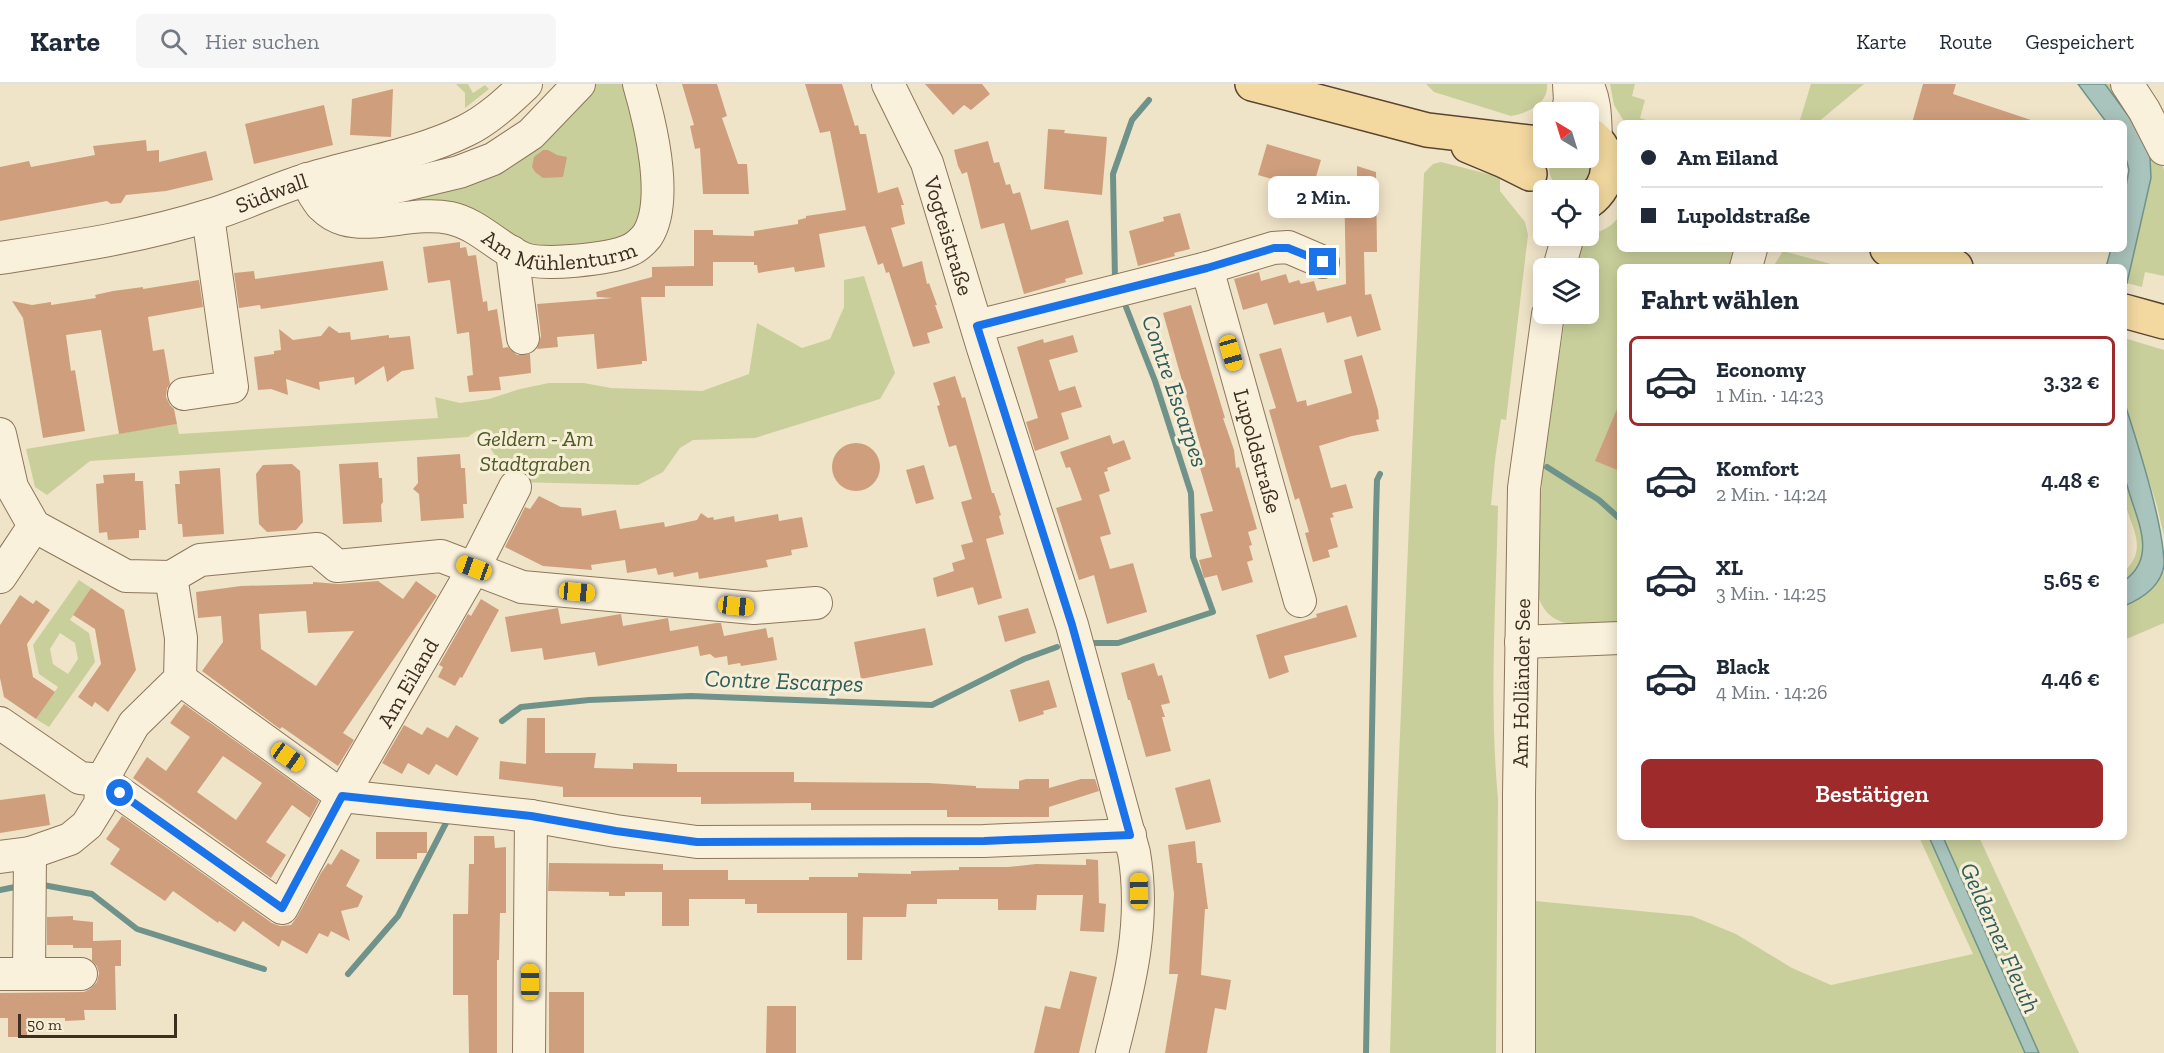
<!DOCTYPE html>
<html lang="de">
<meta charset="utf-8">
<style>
:root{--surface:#fff;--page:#f6f6f7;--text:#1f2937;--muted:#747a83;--line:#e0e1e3;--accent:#9e2a2b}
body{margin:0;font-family:"Zilla Slab",serif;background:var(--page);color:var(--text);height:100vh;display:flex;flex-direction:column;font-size:22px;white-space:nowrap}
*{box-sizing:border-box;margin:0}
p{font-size:20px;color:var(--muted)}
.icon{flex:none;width:33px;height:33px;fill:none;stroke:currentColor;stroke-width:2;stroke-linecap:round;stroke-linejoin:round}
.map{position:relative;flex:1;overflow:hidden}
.drawer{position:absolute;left:1617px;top:180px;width:510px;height:576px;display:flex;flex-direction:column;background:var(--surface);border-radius:9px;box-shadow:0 3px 15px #0003}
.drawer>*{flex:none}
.guide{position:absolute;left:1617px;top:36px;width:510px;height:132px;border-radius:9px;box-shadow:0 3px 15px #0003;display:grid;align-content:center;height:132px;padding:0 24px;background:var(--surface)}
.needle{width:39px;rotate:322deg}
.controls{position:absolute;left:1533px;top:18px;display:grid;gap:12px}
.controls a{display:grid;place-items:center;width:66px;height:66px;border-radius:9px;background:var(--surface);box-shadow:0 3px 15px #0003;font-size:30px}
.scale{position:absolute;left:18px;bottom:15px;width:159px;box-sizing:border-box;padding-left:6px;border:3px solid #3d2e20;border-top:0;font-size:16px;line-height:21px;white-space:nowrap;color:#3d2e20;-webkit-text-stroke:4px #f7eed8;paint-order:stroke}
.end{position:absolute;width:27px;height:27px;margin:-14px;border:8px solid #1a73e8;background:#fff;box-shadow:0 0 0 3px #fff}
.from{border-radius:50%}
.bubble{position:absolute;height:42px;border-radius:9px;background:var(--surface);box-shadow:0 3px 15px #0003;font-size:20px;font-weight:600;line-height:42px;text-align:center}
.car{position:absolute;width:18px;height:36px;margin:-18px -9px;border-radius:8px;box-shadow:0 0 4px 2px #0007;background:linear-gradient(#f5c518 24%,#345 0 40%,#f5c518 0 76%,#345 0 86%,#f5c518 0)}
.guide b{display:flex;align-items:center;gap:21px;height:57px;font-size:22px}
.guide b+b{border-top:2px solid var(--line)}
.guide i{width:15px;height:15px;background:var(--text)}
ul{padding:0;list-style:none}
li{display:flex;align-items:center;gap:18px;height:90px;margin:0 12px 9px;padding:0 12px;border:3px solid transparent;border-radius:9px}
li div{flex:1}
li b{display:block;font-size:22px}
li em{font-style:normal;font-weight:600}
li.on{border-color:var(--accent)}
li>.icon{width:54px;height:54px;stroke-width:1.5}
h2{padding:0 24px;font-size:27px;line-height:72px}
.cta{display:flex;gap:12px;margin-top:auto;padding:12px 24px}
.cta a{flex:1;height:69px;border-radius:9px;background:var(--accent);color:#fff;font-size:24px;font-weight:600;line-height:69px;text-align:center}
header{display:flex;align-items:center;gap:36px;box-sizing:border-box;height:84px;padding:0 30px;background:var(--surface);border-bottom:2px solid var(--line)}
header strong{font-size:28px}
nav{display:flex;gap:33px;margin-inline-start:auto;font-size:21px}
.search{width:420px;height:54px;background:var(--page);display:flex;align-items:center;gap:15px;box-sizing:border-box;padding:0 21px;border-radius:9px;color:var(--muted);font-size:22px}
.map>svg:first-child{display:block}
.green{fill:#c9cf9b;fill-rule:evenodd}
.water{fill:#a9c4bc;stroke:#6f938a;stroke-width:1.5}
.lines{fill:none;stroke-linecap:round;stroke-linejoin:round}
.stream{stroke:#6f938a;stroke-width:6}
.building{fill:#cf9f7d;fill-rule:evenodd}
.minor-casing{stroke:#8d765c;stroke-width:34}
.major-casing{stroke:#5b4430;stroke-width:36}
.minor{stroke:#faf1dc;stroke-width:32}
.major{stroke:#f3d9a0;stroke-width:33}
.route{stroke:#1a73e8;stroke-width:8}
.labels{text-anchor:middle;stroke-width:6;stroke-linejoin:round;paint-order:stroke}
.street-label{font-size:22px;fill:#3d2e20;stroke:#f7eed8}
.park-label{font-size:22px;font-style:italic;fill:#4d5a26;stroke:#f7eed8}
.water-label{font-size:24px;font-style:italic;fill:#2f5d5a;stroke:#f7eed8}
</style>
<header>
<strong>Karte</strong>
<div class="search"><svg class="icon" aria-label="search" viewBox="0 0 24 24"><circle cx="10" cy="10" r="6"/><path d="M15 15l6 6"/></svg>Hier suchen</div>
<nav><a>Karte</a><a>Route</a><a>Gespeichert</a></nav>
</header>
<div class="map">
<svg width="2164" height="969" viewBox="0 0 2164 969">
<rect width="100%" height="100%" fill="#f0e4c8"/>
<g class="green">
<path d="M456,0h12l5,9 12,-8 4,4 -24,19v-15z"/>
<path d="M588,0h40l19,52 -4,92 -68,28 -226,-51 102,-24z"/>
<path d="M1426,0h121c2,19 -19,29 -36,32l-77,-24z"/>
<path d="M1610,0h25l-3,12 13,4 -5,18 15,5h-30l-11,-18z"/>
<path d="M1811,0h53l-47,39h-18z"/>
<path d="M2105,0h10l42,69 7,17v106l-19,-4 -3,15 -15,-4 24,-105 -1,-21 -9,-24z"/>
<path d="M1552,74h36c14,43 -53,37 -36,0z"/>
<path d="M1441,78l59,15v14l25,31 3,13 -22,185 -5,-1 -6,41 -4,45 7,1c-2,97 -9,196 0,293l-2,254h-106l7,-249 27,-631 9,-9z"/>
<path d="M1620,129v36h113l-4,18h-109v355c-37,2 -74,13 -84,-34l7,-130 23,-144h22v-46h-13l6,-31c15,-4 33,-8 39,-24z"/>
<path d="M1783,167l59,16h-69z"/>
<path d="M864,192l31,97 -15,26 -125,39 -62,2 -13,8 -17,24 -25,13 -125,-3 -35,-52 -10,7 -378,24 -43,34 -12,-8 -9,-38 151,-25 2,10 259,-16 -3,-21 25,6 29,-4 31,-10 29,-6h35l27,5 91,3 47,-17 8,-51 45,25 28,-9 14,-32v-27z"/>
<path d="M2124,254l40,12v186l-7,-30 -33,-105z"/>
<path d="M2124,388c5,17 24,63 22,78 -3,13 -12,24 -22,31v-9c27,-26 4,-46 0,-76 -1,-7 0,-16 0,-24z"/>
<path d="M2164,482v57l-40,17v-34c22,-10 30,-17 40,-40z"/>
<path d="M79,496l12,8 -21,32 19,13 6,29 -46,65 -13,-8 22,-32 -19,-13 -6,-29zM60,549l15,10 3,16 -10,15 -15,-10 -3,-15z"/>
<path d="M1919,753h10l96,216h-491l1,-152 157,15 44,18 56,34 39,17 142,-31z"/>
<path d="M1943,753h36l100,216h-40z"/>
</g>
<g class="water">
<path d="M2078,0h27l36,49 9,24 1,21 -24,105 -3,-1v-15h-18l5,-18h13v-52l5,-27 -5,-20v-27h-17z"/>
<path d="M2124,317c13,41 40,123 40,164 -3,21 -23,34 -40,41v-25c40,-28 4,-74 0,-110 -3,-23 0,-47 0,-70z"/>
<path d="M1929,753h14l96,216h-14z"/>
</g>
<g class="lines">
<g class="stream">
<path d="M1115,196l-2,-106 19,-54 17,-20"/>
<path d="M1547,383l52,33 21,19"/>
<path d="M1095,559h23l95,-31 -20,-55 -2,-64 -36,-112 -29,-74"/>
<path d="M502,637l19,-14 68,-7 102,-4 241,9 92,-46 33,-12"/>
<path d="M43,801l49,9 45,35 127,40"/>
<path d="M0,806l15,-3"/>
<path d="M348,890l50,-58 49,-95"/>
<path d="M1366,969l10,-537 1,-36 3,-6"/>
</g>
</g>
<g class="building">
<path d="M682,0h35l10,32 -5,2 16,46h9l2,30h-46l-3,-46 -5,1 -5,-23 4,-1z"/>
<path d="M805,0h37l13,42 3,-1 2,9h6l12,59 20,-6 6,18h-3l4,19 -14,4 12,39 19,-6 5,23 2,-1 8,22h-2l8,23 -16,5 3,10 -17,4 -24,-75 -3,1 -3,-10 -5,2 -13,-39 -46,8 6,33 -30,5 -1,-5 -36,6 -1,-8h-3v-3h-41v24h-48v11h-24l6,64h-5v3l-45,5 -3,-35 -37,3 1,10 -21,2 4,-13 -4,-32 76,-6 -16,-1 -1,-5 56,-15v-10l42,-1v-36h19v5l41,1v-5l44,-7v-4l8,-2v-2l40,-6 -16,-79 -10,2z"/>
<path d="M925,0h57l8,10 -19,16 -7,-5 -11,10z"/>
<path d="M1923,0h33l-3,10 78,26v3h-119z"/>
<path d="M393,5l-2,48 -41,-2 2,-36z"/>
<path d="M324,21l9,40 -79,19 -9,-40z"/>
<path d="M1048,45l17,1 -1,3 43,4 -5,58 -58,-6z"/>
<path d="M146,56l1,11 12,-1v12l47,-11 7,29 -47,11 -40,4 -5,8 -10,1 -4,-3 -107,20v-54l29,-6 2,6 64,-12 -2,-9z"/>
<path d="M988,57l6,22 5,-1 7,23 4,-1 3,10 7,-2 11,38 37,-10 15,54 -18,5 1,3 -42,12 -20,-71 -23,6 -14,-57 -5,2 -4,-8 -4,-16z"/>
<path d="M1267,60l54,16 -9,30 -54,-15z"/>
<path d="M543,66h5l9,5 10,2 -4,20 -20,1 -8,-6 -3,-5 2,-10z"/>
<path d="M1357,82l19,6 1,80h-13l1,43 6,-1 10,36 -24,7 -6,-21 -24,7 -3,-11 -50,13 -7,-22 -24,7 -9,-31 25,-7 2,9 25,-7 3,9 10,-3 2,4 13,-3 3,10 29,-7 -2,-108h13z"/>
<path d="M1180,129l10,36 -16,4 1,3 -37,10 -9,-35 35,-10 -1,-4z"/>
<path d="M460,158v6l6,-1 2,9 8,-1 7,47 4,-1 1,10 9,-2 6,39 5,-1 9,8 13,-1 1,19 -32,4 2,13 -32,2 -2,-16 6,-1 -4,-43 -12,2 -7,-54 -22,3 -5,-36z"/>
<path d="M383,177l5,29 -127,19 -1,-4 -21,3 -5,-35 20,-2 1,8z"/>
<path d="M199,196l4,27 -55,10 5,34 11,-2 6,35 -3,4 -1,9 4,8 4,4 3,15 -58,10 -18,-104 -35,5 5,36 4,-1 10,61 -42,7 -20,-120 -11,-17 20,4 19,-3v3l45,-7 -1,-3 18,-4 30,-4v2z"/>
<path d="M1191,221l34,113h-2l11,32 2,18 3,-1 18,62 -9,3 4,13 -3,1 4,14 -6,2 6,20 -31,9 -5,-16 -13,3 -5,-18 13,-3 -12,-43 13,-3 -15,-50 6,-2 -41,-146z"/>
<path d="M329,242l10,7 11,-1 1,8 38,-5v3l21,-2 4,33 -12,2 -15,11 -3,-16 -29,19 -1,-8 -35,5 1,8 -34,-11 2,16 -17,-6 -13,1 -4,-33 20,-3v-3l7,-1 -2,-21 14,11 28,-4z"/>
<path d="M1073,251l5,17 -29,8 10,31 16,-5 7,21 -21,6 8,26 -34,12 -9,-29 12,-4 -21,-71 26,-8 1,4z"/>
<path d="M1281,264l16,54 9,-2 1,6 45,-13 -8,-33 18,-5 16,55 1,9 -3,1 3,11 -27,5 -33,10 12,42 15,-4 7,24 -21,5 2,4 -4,1 8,29 -10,3 2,7 -17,5 -8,-29 4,-1 -10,-34 -4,2 -26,-90 7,-2 -17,-54z"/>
<path d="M955,292l7,22 3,-1 27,96h2l7,22 -2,1 5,18 -18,5 16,59 -24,7 -5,-18 -36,10 -4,-19 21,-7 -2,-8 13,-4 -4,-14 12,-3 -12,-40 11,-3 -16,-54 -7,2 -12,-41 3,-1 -7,-22z"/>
<path d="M1620,318v69l-25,-10z"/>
<path d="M1110,351l3,9 11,-4 7,19 -24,9 1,3 -4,1 6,19 -11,4 12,39 -11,3 10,32 23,-6 14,49 -40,12 -13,-49 -15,5 -23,-72 26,-8 -12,-33 -4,1 -6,-16z"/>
<circle cx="856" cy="383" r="24"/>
<path d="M460,370l1,14h4l2,36h-4l1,14 -43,3 -2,-27 -6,-5 5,-6 -1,-26z"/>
<path d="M378,378l1,16h3l1,24 -2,3 1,17 -39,2 -4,-60z"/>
<path d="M292,380l8,7 3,51 -7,8 -29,2 -8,-8 -3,-50 7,-9z"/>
<path d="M924,381l10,34 -18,5 -10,-34z"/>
<path d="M220,384l4,66 -41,3 -1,-13h-4l-3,-40h5l-1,-13z"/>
<path d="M135,389v8h8l3,49h-7v8l-31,2 -1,-8 -8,1 -3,-49 8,-1 -1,-8z"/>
<path d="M539,412l22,11 20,1 1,8 34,-6 4,19 44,-7 1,5 32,-7 4,-7 7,5 5,-1 1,3 20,-4 1,6 43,-8 1,7 23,-4 6,30 -17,3 1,5 -26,5 2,7 -69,12 -1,-7 -24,5 -1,-5 -15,3 -2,-7 -29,5 -2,-13 -34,5 1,5 -49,-4 -38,-19 20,-40 5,2z"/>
<path d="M378,497l25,18 13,-18 21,15 -94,137 11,7 -16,26 -56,-39 -2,2 -78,-58 21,-29 -2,-26 -23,2 -2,-26 45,-6 72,-2v-2l26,2zM306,527l2,22 46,-2 -38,55 -55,-37 -2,-35z"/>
<path d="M91,504l33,22 12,60 -28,42 -13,-10 -3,5 -14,-10 23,-33 -6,-35 -22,-14z"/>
<path d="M20,511l13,9 3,-4 14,10 -23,34 6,33 22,15 -19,27 -32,-22 -4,-19v-53z"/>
<path d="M481,515l18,11 -37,68 -2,-1 -5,9 -17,-9 5,-10 -4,-2 29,-51 3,2z"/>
<path d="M1347,521l10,32 -73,19 5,16 -20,7 -13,-44 61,-18 -1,-3z"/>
<path d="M558,524l3,16 60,-10 2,12 45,-8 2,13 46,-8h5l3,13 42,-8 2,10 5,-1 4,23 -36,6 -1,-3 -12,2 -1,-9 -12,2 -5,-4 -10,2 -2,-10 -100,20 -3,-14 -51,8 -2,-12 -31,4 -6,-35z"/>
<path d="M1028,524l8,25 -31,9 -7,-26z"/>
<path d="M925,544l8,37 -72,14 -7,-37z"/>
<path d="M1154,579l4,13 4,-1 8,28 -9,2 4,12h-3l9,34 -25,6 -16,-57h-2l-7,-27z"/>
<path d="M1049,596l8,27 -14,4 1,3 -25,8 -9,-32z"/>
<path d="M184,620l135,97 -9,17 -18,-13 -26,37 20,13 -15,23 -138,-100 14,-21 19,14 24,-34 -20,-14zM223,672l39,27 -26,37 -39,-28z"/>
<path d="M527,634h18v35h51l-2,15 39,1v-6l44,1v8h117v10l135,1 47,3v2l43,1v-8l7,-2h23v9l32,-9h14l4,12 -50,16v10h-102v-7h-136v-7l-110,1v-7h-138v-10l-64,-8 1,-18 26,3z"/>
<path d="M404,641l18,10 5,-8 21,11 8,-13 23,13 -22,38 -21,-12 -7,11 -21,-12 -6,11 -20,-11z"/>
<path d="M1210,695l11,43 -35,8 -11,-42z"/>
<path d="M45,710l5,31 -50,8v-33z"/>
<path d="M122,732l150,107 8,3 11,-1 6,-8 24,-44 7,-10 3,2 10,-16 19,11 -14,26 17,10 -5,11 -17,4 9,30 -19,-10 -3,6 -9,-4 -12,21 -25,-14 -3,7 -36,-26 -8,11 -16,-11 -1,2 -45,-32 -8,10 -55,-37 10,-15 -14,-10z"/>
<path d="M376,748h51v21h-10v6h-41z"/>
<path d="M474,752h20l1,12 11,-1v66h-6l-1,47h-2v93h-28l-1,-58h-15v-81h15l1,-50h5z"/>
<path d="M1195,757l2,22h5l6,46h-3l-4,66 30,5 -5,30 -11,-2 -8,45h-42l13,-79h-9l5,-80 -6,-49z"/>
<path d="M1086,775l12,1 1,43 7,1 -2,28 -24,-1 3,-36h-46l-1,15h-38v-11h-61v5h-30l-1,13h-43l-1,43h-15v-47h-90v-9h-12v-5h-56v27h-27v-34h-37v4h-16v-4l-61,-1 1,-28 114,1v6h65v10h81v-3h49v-4l53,1v-3l48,-1v-3h49l28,-3 50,1z"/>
<path d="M73,832v4l20,2v19l28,-1v26h-6l1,44h-32l1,10 -20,1v-3h-38v19h-19v-19h-8v-25l84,-1 6,-3 7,-7 2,-9 -2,-7 -5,-5v-13h-19v-3h-26v-28z"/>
<path d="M1070,887l27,6 -18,76h-45l11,-47 15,3z"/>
<rect x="549" y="908" width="35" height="61"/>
<path d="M767,922h29v47h-30z"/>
</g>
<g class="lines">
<defs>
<g id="minor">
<path id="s1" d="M888,0l39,79 56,185 89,277 62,228c12,69 -5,134 -22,200"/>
<path d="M1587,0c9,17 8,36 9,54"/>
<path d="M2127,0l17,26 20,39"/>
<path d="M1567,28l3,-11 -1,-17"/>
<path id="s2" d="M307,95c25,73 91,28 143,39 28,6 47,29 72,40 19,9 88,1 108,-8 7,-3 12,-8 17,-14 23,-35 3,-114 -8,-152"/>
<path d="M321,121l138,-33 34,-13 38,-25 48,-50"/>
<path d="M512,168l11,86"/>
<path id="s3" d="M0,174c71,-11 141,-21 210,-43 33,-10 65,-26 98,-36 52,-16 108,-24 157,-48 23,-11 43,-30 61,-47"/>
<path d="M1746,183l5,-18"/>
<path id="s4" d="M1207,184l93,333"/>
<path d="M1559,184l9,-32"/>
<path d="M977,242l230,-58 66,-20 15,-1 35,15"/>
<path d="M184,310l48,-7 -24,-171"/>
<path d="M0,350l12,53 22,39 92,50 45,1 10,61 -1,41 -46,45 -32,56 -2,24 -13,21 -17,14 -40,14 -30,4"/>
<path d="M0,493l34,-51"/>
<path d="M171,493l29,-17 117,-11 20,17 104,-10 81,31 232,21 62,-5"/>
<path d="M1521,558l99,-4"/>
<path d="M180,595l162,117 189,20 85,15 81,11 287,-1 146,-6"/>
<path id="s5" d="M0,639l80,55 22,2 180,128 60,-112 132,-228 41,-81"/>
<path d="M0,890h29l1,-121"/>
<path d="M29,890h52"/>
<path d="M529,969l2,-237"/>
<path id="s6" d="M1519,969v-259l5,-306 24,-174"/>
</g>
<g id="major">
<path d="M1252,0l175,46 111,13"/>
<path d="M1588,49c27,18 25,51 0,69"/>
<path d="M1468,62l36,15 26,13"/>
<path d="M1887,165l69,18"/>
<path d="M2124,227l40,11"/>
</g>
</defs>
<use href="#minor" class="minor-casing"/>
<use href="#major" class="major-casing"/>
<use href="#minor" class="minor"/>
<use href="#major" class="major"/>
</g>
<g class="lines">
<path class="route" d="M120,709l162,115 60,-112 189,20 85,15 81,11 287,-1 146,-6 -58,-210 -95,-299 230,-58 67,-20h14l35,14"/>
</g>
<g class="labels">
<g class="street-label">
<text dy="8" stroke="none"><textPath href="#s3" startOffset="280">Südwall</textPath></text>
<text dy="8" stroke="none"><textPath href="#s2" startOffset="282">Am Mühlenturm</textPath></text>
<text dy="8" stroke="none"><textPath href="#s1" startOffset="164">Vogteistraße</textPath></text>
<text dy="8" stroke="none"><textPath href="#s4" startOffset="190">Lupoldstraße</textPath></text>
<text dy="8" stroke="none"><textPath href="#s5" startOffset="598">Am Eiland</textPath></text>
<text dy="8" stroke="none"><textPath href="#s6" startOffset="370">Am Holländer See</textPath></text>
</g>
<g class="park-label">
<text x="535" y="362">Geldern - Am<tspan x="535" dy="25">Stadtgraben</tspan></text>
</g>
<g class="water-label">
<text transform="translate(1175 307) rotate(71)" y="8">Contre Escarpes</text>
<text transform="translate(784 597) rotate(2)" y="8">Contre Escarpes</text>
<text transform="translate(2000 854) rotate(66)" y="8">Gelderner Fleuth</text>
</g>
</g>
</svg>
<div class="controls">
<a><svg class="needle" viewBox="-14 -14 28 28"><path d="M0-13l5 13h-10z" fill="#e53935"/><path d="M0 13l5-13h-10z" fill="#747a83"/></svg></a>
<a><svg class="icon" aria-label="locate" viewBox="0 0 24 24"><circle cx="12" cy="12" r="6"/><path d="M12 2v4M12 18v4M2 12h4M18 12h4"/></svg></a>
<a><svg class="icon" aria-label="layers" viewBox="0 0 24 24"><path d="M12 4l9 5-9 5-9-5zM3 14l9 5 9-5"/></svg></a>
</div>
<div class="scale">50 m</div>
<i class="end from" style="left:120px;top:709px"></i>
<i class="end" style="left:1323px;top:178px"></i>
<div class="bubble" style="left:1268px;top:92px;width:111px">2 Min.</div>
<i class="car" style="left:1231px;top:269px;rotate:164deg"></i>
<i class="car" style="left:474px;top:484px;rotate:290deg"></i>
<i class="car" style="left:577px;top:508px;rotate:95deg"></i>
<i class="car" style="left:736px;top:522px;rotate:96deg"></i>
<i class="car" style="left:288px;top:673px;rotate:125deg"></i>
<i class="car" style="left:1139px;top:807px;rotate:359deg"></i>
<i class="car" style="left:530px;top:898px;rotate:0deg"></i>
<div class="guide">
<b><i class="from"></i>Am Eiland</b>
<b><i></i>Lupoldstraße</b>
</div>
<section class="drawer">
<h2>Fahrt wählen</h2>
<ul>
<li class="on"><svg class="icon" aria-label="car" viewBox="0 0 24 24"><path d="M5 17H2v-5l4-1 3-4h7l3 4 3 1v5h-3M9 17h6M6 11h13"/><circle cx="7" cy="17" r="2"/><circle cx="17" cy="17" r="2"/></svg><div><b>Economy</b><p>1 Min. · 14:23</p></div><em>3.32 €</em></li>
<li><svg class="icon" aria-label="car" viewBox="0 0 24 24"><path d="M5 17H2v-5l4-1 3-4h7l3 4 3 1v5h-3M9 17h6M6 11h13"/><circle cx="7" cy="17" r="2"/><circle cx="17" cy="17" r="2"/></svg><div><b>Komfort</b><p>2 Min. · 14:24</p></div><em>4.48 €</em></li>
<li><svg class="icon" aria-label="car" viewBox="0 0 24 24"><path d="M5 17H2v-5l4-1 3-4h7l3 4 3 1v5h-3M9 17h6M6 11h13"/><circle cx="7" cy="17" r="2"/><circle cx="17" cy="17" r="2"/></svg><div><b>XL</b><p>3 Min. · 14:25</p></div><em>5.65 €</em></li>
<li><svg class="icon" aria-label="car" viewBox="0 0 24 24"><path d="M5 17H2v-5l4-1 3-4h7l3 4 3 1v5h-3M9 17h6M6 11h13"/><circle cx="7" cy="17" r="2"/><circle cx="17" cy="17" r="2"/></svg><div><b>Black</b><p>4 Min. · 14:26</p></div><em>4.46 €</em></li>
</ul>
<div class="cta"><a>Bestätigen</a></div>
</section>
</div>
